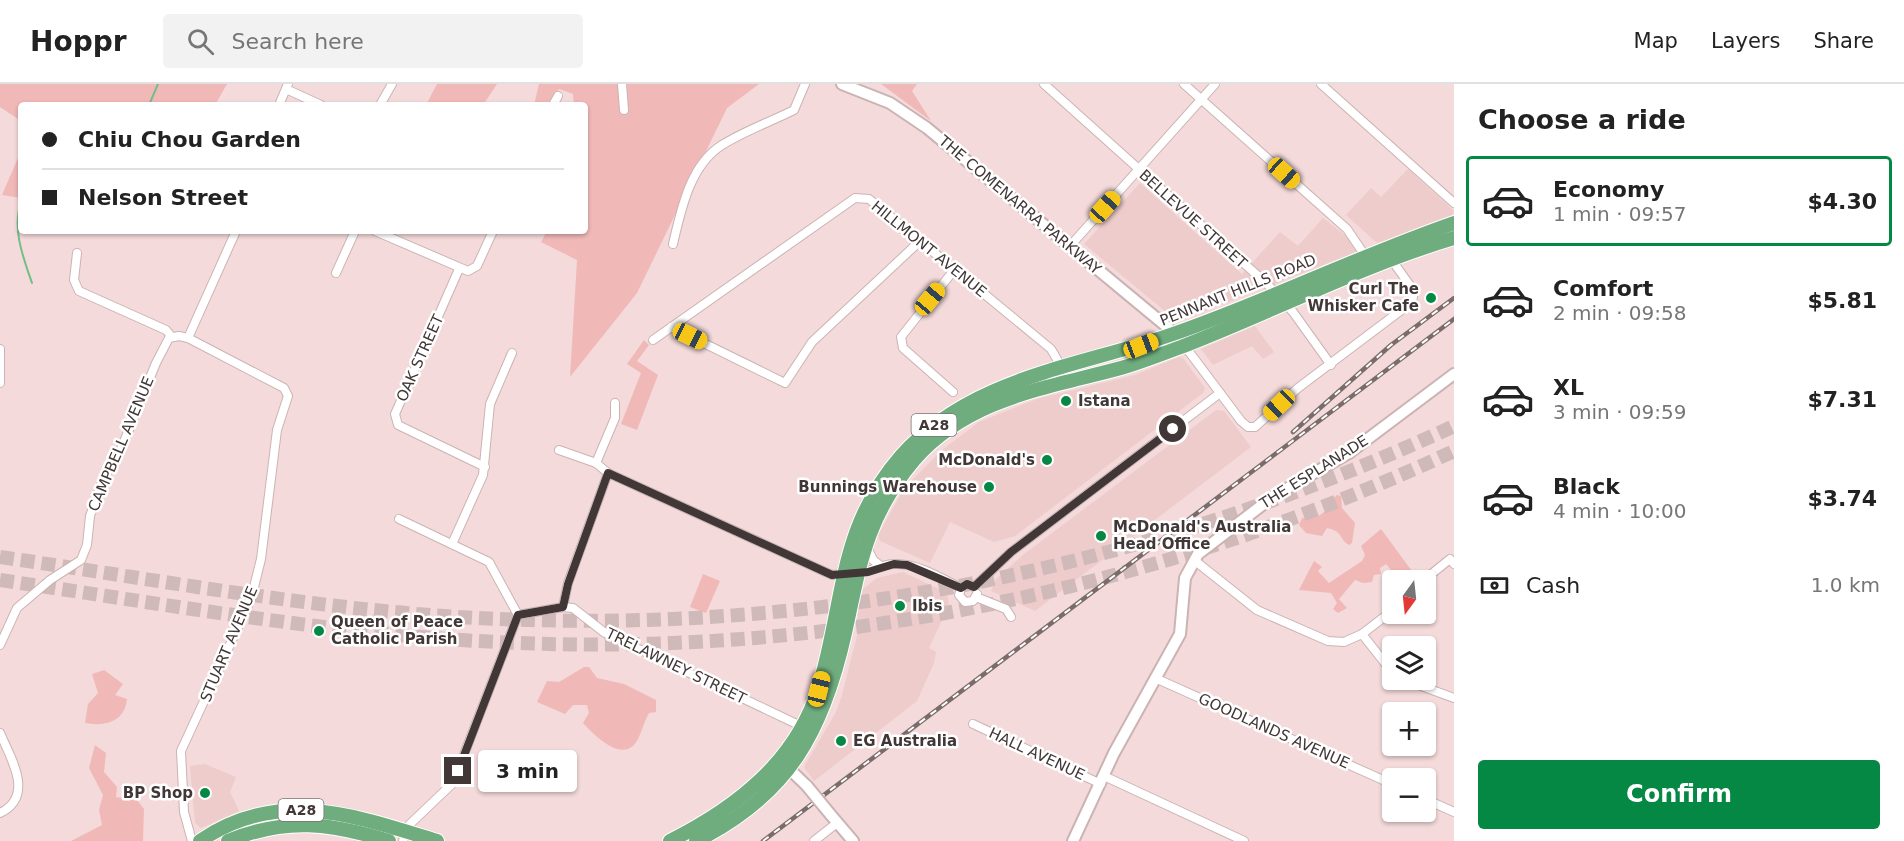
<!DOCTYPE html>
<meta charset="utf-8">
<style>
:root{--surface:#fff;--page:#f2f2f2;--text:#222;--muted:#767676;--line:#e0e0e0;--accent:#048844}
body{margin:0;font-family:"DejaVu Sans",sans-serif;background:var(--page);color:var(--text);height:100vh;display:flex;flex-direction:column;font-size:22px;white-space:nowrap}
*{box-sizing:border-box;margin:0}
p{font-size:20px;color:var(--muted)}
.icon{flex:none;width:33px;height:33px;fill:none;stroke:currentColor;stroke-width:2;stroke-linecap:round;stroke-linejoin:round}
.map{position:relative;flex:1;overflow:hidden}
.side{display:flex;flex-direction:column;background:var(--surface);width:450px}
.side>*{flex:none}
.guide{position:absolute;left:18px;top:18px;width:570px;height:132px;border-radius:6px;box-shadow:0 2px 4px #0004;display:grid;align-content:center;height:132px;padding:0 24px;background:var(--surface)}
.needle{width:39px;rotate:195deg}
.buttons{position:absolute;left:1382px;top:486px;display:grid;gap:12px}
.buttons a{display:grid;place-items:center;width:54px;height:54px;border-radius:6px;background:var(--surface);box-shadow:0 2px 4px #0004;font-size:30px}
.end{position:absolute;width:27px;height:27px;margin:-14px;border:8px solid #413737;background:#fff;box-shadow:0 0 0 3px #fff}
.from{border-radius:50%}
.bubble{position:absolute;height:42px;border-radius:6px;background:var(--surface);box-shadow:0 2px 4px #0004;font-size:20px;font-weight:700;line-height:42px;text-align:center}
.car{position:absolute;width:18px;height:36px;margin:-18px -9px;border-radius:8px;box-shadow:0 0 4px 2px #0007;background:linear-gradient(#f5c518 24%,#345 0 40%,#f5c518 0 76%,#345 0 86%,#f5c518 0)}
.guide b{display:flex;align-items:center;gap:21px;height:57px;font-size:22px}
.guide b+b{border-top:2px solid var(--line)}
.guide i{width:15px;height:15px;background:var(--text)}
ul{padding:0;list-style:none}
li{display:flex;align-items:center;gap:18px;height:90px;margin:0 12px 9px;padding:0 12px;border:3px solid transparent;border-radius:6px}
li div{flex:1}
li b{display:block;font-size:22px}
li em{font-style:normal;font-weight:700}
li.current{border-color:var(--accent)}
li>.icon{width:54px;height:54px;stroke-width:1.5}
h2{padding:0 24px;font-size:27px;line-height:72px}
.pay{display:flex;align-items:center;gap:15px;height:66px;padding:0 24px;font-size:22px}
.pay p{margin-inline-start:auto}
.action{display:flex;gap:12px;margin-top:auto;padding:12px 24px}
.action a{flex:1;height:69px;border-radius:6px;background:var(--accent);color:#fff;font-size:24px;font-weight:700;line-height:69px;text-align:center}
header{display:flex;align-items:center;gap:36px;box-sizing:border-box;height:84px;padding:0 30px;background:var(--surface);border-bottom:2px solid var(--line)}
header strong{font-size:28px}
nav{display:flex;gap:33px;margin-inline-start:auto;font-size:21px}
.search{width:420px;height:54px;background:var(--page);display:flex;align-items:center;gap:15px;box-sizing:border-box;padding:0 21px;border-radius:6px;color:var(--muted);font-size:22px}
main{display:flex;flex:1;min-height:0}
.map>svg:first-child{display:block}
.built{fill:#eecccb}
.green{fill:#f1b8b8}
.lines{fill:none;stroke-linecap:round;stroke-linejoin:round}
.stream{stroke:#73be88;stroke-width:2}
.highway-tunnel{stroke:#d0b9b9;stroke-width:14;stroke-dasharray:14 7;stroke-linecap:butt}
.street-casing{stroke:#ccb3b3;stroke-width:10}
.secondary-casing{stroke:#ccb3b3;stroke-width:14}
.highway-casing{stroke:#fff;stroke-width:16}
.street{stroke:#fff;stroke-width:8}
.secondary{stroke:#fff;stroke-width:10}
.highway{stroke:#6fad7f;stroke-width:14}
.rail-casing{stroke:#7b6c6c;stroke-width:4.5}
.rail{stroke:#fff;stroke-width:2;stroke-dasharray:7;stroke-linecap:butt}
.secondary-bridge-casing{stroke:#ccb3b3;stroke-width:14;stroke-linecap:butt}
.secondary-bridge{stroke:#fff;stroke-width:10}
.route{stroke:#413737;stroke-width:8}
.poi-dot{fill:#048844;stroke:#fff;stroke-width:2}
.labels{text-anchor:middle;stroke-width:5;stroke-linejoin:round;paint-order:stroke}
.shield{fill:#fff;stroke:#7a7373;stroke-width:1.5}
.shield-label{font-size:14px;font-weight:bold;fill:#413737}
.street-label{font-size:15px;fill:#413737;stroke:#fff}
.poi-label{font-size:15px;font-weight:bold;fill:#413737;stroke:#fff;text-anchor:start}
</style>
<header>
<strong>Hoppr</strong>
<div class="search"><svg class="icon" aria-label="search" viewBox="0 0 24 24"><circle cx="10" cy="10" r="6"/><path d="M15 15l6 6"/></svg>Search here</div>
<nav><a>Map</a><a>Layers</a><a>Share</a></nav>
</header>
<main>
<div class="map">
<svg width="1454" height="757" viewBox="0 0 1454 757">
<rect width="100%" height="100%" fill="#f4dada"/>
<g class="built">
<path d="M1408,85l46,42 -1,4 -71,28 -6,-1 -30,-27 25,-27 10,9z"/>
<path d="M1140,99l102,91 38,-42 18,14 25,-28 28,22 5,12 -178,70 -94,-78z"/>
<path d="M1255,242l19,26 -11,7 -11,-13 -39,19 -12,-16z"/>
<path d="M1179,273l4,1 22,30 -2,5 -188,143 -21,6 -44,-20 -20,41 -50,-22 -2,-6 27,-48 37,-37 37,-28 58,-23 98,-24z"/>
<path d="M1216,326l8,1 27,36 -216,164 -44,-20 5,-12 28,-25z"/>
<path d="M903,488l44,21 2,12 -20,43 7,4 -2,11 -17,38 -103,80 -10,-14 32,-55 6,-17 17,-67 -1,-14 5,-25 14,-11z"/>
<path d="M205,680l31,13 -6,15 9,19 -38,17 -6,-5 -5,-57z"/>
</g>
<g class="green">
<path d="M0,0h227l-12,21h-194v16l-21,-14z"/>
<path d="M437,0h60l-14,21 -24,-3 -4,3h-29z"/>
<path d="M539,0h220l-32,24 -90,185 -67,84 7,-117 -36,-18 6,-11h38v-126h-11l-1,-11 -14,-5 -10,16h-15z"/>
<path d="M881,0h36l-5,7 19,30z"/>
<path d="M21,67v47l-19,-3z"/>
<path d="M644,256l5,5 -12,16 21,14 -21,55 -16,-6 20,-51 -14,-9z"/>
<path d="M1337,411l4,1 1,12 13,15 -3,20 -3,2c-11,-7 -5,-13 -22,-17l-5,8 -16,-3 -7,-8 3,-7 17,-2 10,-8 1,-6z"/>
<path d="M1381,445l36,49 -2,2h-15l-14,-16 -6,4 1,6 -7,1 -2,7 -9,1 -8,-3 -16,19 8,9 -9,5 -5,-4 4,-6 -6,-10 -32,-3 15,-29 8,6 -4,4 11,12 33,-22 3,-6 -4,-9z"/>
<path d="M703,490l17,7 -14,32 -16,-6z"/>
<path d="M584,583h5l8,11 27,6 32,16v12l-7,1c-5,9 -7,18 -11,26 -14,27 -44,-4 -55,-16l6,-10 -2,-8h-14l-8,9 -28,-12 10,-21 12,1z"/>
<path d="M104,586l19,14 -8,11 12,4c-2,22 -21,28 -42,24l3,-19 10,-11 -6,-19z"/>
<path d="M95,661l11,8 -2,19 13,15 -1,10 21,3 7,9 -1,32h-72l31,-16 -3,-15 4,-15 -14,-27z"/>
</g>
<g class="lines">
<g class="stream">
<path d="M149,21l9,-21"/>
<path d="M21,118c-9,27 2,55 11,81"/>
</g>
<g class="highway-tunnel">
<path d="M0,473c147,21 296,49 444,59 353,24 690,-42 1010,-190"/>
<path d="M0,496c165,24 330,54 496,62 330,17 660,-52 958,-191"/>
</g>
<defs>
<g id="street">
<path d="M622,0l2,26"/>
<path d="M1044,0l223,200 26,28 38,53"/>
<path d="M1184,0l163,145 19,28"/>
<path d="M1321,0l133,119"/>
<path d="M286,5l35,16"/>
<path d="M279,21l9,-21"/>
<path d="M380,21l12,-21"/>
<path d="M553,21l5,-9"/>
<path d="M375,147l93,40 9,-5 16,-35"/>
<path d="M673,160c8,-34 17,-79 49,-99 22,-14 48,-23 72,-35l11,-26"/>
<path d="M1070,162l145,-162"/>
<path d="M77,169l-3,27 5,11 87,39 6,7"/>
<path d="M459,185l-64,145 3,11 87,42"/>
<path d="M336,189l19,-42"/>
<path d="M671,243l114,56 27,-41 108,-101"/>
<path d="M188,254l48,-107"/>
<path d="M653,256l202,-142 14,1 182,150 11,19 4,14"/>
<path d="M1184,261l57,76 7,6h7l43,-39 114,-86 2,-11 -23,-32"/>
<path d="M0,265v34"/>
<path d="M953,308l-50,-44 -2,-11 53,-67"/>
<path d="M559,366l37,13 12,10"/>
<path d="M596,379l19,-45v-15"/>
<path d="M399,435l90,43 29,53"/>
<path d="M452,460l31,-69 7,-71 22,-51"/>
<path d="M867,463l6,13 8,6"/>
<path d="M1194,476l63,50 71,31 16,1 18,-8 30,-23"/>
<path d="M858,489c13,-1 23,-9 36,-9 23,-1 47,14 67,24"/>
<path d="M1424,496l26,-21 4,5"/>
<path d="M974,503l37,-35 209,-159"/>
<path d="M961,504l-2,7 6,7 8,-1 4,-7"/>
<path d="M976,513l30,12 5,8"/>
<path d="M563,523l5,-24 40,-110 224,102 14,-1"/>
<path d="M518,531l45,-8 10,1 32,25 196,93"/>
<path d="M1362,550l30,38"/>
<path d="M0,561l17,-37 33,-28 31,-20 6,-15 3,-29 14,-39 15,-23 37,-91 13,-25 10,-2 9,2 96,50 4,8 -11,34 -16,129 -10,40 -70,152 3,61 8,29"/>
<path d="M1155,594l237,106"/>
<path d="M1405,596l49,18"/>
<path d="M973,640l128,60"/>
<path d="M0,649c11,26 35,63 0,80"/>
<path d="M1104,692l140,65"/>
<path d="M1425,715l29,13"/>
<path d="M403,757l6,-16 44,-42 65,-168"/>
<path d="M814,757l23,-18"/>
</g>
<g id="secondary">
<path d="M842,0l48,19 37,25 239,198 12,13"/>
<path d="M784,680l23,22"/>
<path d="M830,730l23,27"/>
<path d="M1073,757l41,-88 66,-119 5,-56 13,-24 76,-58 75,-43 105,-79"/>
</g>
<g id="highway">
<path d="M200,757c78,-54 156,-25 237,0"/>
<path d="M228,757c59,-24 102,-18 161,0"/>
<path d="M670,757c66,-33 127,-80 149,-154 26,-86 19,-159 82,-231 70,-79 178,-89 272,-122 95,-33 186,-78 281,-111"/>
<path d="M696,757c93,-46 127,-110 149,-208 15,-69 21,-116 69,-173 54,-62 133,-72 207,-92 21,-6 40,-14 60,-21 91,-35 179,-81 273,-109"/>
</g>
</defs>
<use href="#street" class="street-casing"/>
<use href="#secondary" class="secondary-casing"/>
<use href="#highway" class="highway-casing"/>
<use href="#street" class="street"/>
<use href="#secondary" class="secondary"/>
<use href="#highway" class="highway"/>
<defs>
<g id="rail">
<path d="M1293,348l98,-87 63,-47"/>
<path d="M763,757l691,-522"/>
</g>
</defs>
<use href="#rail" class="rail-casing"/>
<use href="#rail" class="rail"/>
<defs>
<path id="secondary-bridge" d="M807,702l23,28"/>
</defs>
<use href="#secondary-bridge" class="secondary-bridge-casing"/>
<use href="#secondary-bridge" class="secondary-bridge"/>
</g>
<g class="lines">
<path class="route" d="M458,687l60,-156 45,-8 5,-23 40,-111 224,102 36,-3 26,-8 13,1 54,23 6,-4 7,3 37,-35 162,-123"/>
</g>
<g class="poi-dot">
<circle cx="1431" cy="214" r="6"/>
<circle cx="1066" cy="317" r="6"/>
<circle cx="1047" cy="376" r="6"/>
<circle cx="989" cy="403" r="6"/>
<circle cx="1101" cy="452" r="6"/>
<circle cx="900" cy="522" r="6"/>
<circle cx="319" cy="547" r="6"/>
<circle cx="841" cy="657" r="6"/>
<circle cx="205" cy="709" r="6"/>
</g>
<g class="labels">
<g class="shield">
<rect x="911.5" y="330" width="45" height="22" rx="4.5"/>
<rect x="278.5" y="715" width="45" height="22" rx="4.5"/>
</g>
<g class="shield-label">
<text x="934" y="346">A28</text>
<text x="301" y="731">A28</text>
</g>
<g class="street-label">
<text transform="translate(1020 121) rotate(40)" y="5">THE COMENARRA PARKWAY</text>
<text transform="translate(1193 135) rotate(42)" y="5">BELLEVUE STREET</text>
<text transform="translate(929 165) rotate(39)" y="5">HILLMONT AVENUE</text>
<text transform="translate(1238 206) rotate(-22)" y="5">PENNANT HILLS ROAD</text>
<text transform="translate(420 274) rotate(-66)" y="5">OAK STREET</text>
<text transform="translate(121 360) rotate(-67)" y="5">CAMPBELL AVENUE</text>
<text transform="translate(1314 388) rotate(-32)" y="5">THE ESPLANADE</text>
<text transform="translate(229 560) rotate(-67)" y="5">STUART AVENUE</text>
<text transform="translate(676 582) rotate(26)" y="5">TRELAWNEY STREET</text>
<text transform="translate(1274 647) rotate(24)" y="5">GOODLANDS AVENUE</text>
<text transform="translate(1037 670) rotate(25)" y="5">HALL AVENUE</text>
</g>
<g class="poi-label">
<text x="1419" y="210" text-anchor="end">Curl The<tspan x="1419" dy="17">Whisker Cafe</tspan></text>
<text x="1078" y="322">Istana</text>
<text x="1035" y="381" text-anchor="end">McDonald's</text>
<text x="977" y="408" text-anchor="end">Bunnings Warehouse</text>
<text x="1113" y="448">McDonald's Australia<tspan x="1113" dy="17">Head Office</tspan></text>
<text x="912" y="527">Ibis</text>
<text x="331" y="543">Queen of Peace<tspan x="331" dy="17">Catholic Parish</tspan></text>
<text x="853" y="662">EG Australia</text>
<text x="193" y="714" text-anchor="end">BP Shop</text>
</g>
</g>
</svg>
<div class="buttons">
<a><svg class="needle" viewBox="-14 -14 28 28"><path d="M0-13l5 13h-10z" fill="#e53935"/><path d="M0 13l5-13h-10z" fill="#767676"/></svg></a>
<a><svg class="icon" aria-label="layers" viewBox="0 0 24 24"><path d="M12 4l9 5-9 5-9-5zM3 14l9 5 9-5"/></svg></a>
<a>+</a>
<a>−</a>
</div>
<i class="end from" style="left:1173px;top:345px"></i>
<i class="end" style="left:458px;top:687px"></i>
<div class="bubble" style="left:478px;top:666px;width:99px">3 min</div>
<i class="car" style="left:1284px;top:89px;rotate:132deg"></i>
<i class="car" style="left:1105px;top:123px;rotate:42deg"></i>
<i class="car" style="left:930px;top:215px;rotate:40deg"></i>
<i class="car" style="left:690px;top:252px;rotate:116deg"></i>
<i class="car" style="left:1141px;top:262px;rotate:69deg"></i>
<i class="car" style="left:1279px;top:321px;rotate:226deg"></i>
<i class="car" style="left:819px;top:605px;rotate:14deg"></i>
<div class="guide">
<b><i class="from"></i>Chiu Chou Garden</b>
<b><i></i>Nelson Street</b>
</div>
</div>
<section class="side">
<h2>Choose a ride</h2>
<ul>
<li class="current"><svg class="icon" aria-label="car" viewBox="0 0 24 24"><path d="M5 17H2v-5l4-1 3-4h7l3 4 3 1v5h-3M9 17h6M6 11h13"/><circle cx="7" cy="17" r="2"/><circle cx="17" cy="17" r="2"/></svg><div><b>Economy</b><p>1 min · 09:57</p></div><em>$4.30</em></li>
<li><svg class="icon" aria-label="car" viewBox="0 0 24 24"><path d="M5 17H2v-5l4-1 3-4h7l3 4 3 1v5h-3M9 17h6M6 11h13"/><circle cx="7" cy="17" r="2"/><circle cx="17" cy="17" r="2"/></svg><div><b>Comfort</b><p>2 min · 09:58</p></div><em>$5.81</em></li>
<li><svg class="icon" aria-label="car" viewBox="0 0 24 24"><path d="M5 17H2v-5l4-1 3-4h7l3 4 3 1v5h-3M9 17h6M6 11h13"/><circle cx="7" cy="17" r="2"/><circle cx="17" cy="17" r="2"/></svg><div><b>XL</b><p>3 min · 09:59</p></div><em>$7.31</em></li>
<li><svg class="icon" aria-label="car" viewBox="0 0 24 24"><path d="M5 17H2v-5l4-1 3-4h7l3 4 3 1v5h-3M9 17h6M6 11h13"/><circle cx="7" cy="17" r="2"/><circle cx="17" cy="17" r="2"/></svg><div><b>Black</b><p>4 min · 10:00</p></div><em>$3.74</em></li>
</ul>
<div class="pay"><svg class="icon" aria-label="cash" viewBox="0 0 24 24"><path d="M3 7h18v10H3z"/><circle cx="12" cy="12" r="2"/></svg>Cash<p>1.0 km</p></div>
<div class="action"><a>Confirm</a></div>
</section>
</main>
